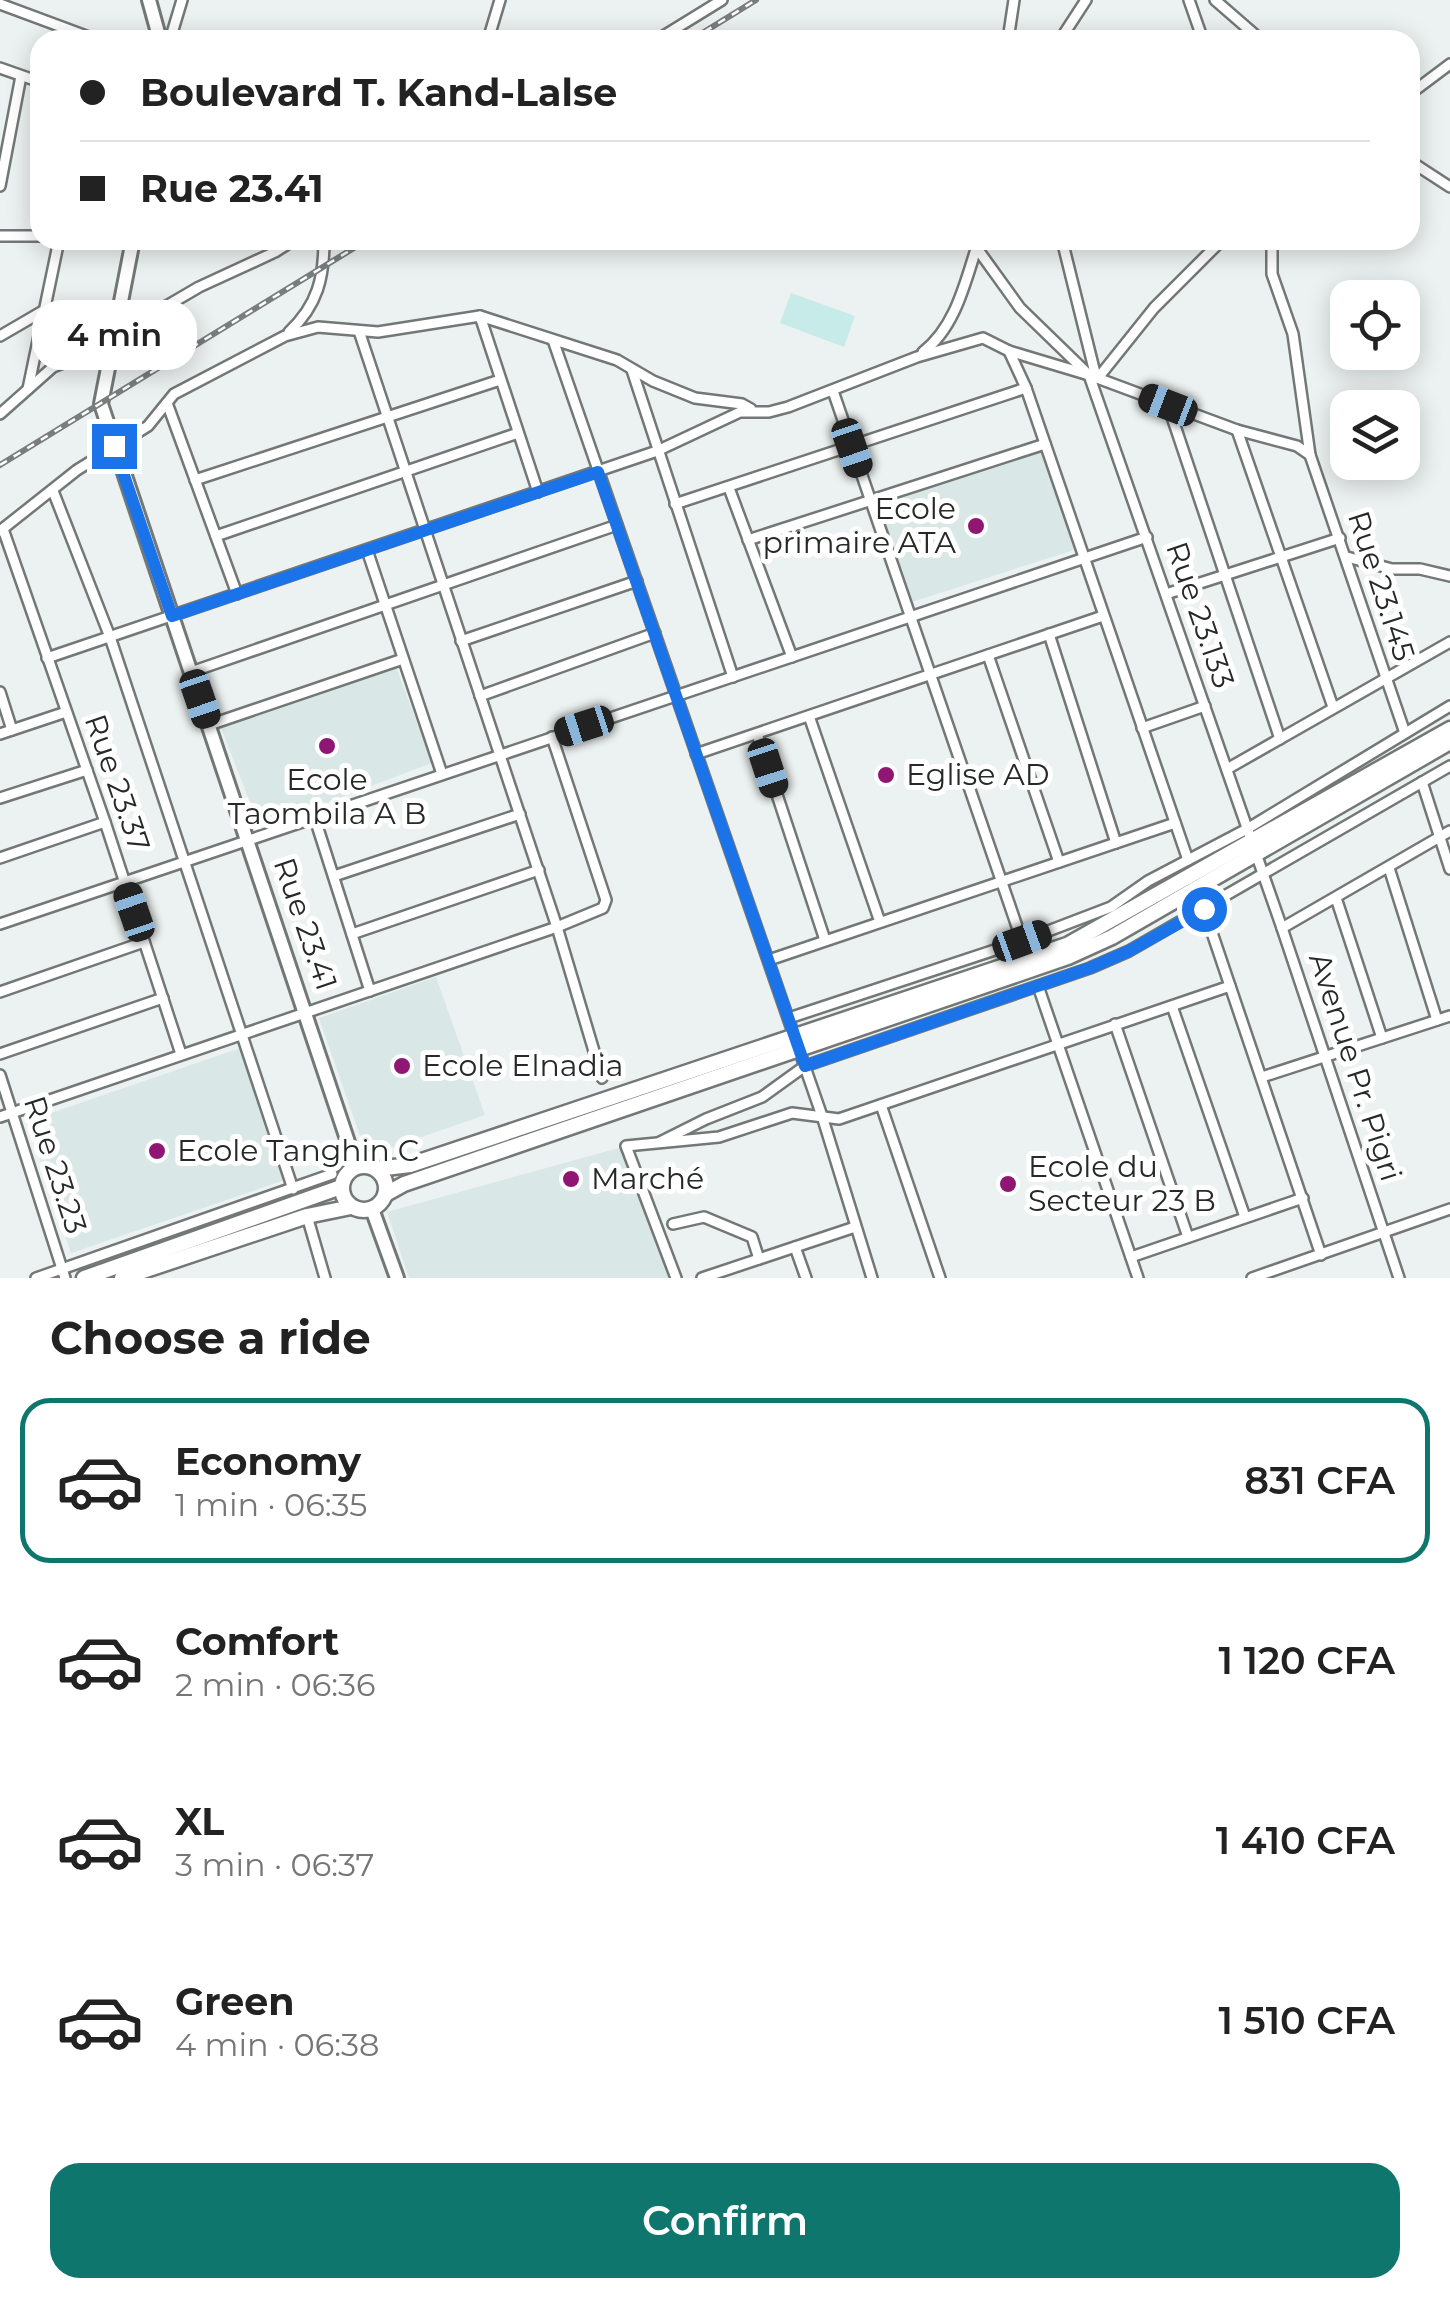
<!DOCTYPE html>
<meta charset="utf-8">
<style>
:root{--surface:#fff;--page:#f2f2f2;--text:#222;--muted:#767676;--line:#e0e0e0;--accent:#0f766e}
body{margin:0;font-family:Montserrat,sans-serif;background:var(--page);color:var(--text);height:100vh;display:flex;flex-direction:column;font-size:38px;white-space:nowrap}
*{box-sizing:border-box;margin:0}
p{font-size:32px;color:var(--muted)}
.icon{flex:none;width:55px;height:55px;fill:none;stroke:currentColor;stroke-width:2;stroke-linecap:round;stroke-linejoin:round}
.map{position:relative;height:1278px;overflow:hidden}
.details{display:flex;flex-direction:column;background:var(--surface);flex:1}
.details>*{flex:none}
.guide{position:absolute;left:30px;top:30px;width:1390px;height:220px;border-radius:30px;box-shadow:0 5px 25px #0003;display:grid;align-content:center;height:220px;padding:0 50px;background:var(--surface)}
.buttons{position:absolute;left:1330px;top:280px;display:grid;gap:20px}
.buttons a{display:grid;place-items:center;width:90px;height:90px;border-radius:20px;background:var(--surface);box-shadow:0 5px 25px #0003;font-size:50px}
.end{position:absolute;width:45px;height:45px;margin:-22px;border:12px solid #1a73e8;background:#fff;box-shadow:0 0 0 5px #fff}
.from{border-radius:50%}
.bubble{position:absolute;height:70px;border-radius:30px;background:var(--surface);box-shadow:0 5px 25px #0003;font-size:32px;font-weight:600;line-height:70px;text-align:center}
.car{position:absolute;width:30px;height:60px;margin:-30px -15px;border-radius:12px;box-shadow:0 0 8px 2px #0007;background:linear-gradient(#222 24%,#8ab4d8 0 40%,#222 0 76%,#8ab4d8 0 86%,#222 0)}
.guide b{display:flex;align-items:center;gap:35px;height:95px;font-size:38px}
.guide b+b{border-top:2px solid var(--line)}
.guide i{width:25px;height:25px;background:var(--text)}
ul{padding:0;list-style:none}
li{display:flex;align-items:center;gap:30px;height:165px;margin:0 20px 15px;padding:0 30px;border:5px solid transparent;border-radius:30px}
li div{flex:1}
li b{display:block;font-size:38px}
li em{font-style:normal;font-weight:600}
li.on{border-color:var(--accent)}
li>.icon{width:90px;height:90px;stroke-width:1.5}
h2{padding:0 50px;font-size:45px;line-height:120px}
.cta{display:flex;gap:20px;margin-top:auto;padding:20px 50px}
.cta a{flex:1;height:115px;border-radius:30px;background:var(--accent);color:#fff;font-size:40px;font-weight:600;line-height:115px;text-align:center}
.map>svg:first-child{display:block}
.built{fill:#d9e8e6}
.green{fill:#c7ebe8}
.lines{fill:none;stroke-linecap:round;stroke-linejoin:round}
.street-casing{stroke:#737877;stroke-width:14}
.secondary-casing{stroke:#737877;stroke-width:18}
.primary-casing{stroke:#737877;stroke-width:19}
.street{stroke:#fff;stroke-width:9}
.secondary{stroke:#fff;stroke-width:12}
.primary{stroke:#fff;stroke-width:14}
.rail-casing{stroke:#797d7d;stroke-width:6}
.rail{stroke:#fff;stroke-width:2.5;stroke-dasharray:8;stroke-linecap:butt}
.route{stroke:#1a73e8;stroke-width:12}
.poi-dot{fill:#901674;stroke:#fff;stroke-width:4}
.labels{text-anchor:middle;stroke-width:10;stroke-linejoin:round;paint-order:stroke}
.poi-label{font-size:30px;fill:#272929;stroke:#fff;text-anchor:start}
.street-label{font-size:30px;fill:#272929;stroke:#fff}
</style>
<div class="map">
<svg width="1450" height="1278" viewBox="0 0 1450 1278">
<rect width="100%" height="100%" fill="#ecf2f1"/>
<g class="built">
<path d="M1041,450l33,100 -162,52 -33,-99z"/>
<path d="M396,667l36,96 -172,65 -39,-100z"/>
<path d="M436,977l49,138 -118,41 -48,-138z"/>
<path d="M243,1047l42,133 -214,73 -43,-132z"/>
<path d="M626,1146l44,132h-261l-22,-66z"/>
</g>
<path class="green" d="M791,293l64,23 -11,31 -64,-24z"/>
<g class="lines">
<defs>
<g id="street">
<path d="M1189,0l14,40"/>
<path d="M1215,0l46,40"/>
<path d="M0,4l97,36"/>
<path d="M170,40l12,-40"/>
<path d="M488,40l12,-40"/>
<path d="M657,40l65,-40"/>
<path d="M1008,40l6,-40"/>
<path d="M1060,40l26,-40"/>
<path d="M0,68l40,14"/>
<path d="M1410,94l40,-30"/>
<path d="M1410,161l40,26"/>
<path d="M0,186l21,-110"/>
<path d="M0,236h40"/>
<path d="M1062,240l34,137"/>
<path d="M1272,240v34l21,60 17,121 95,278"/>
<path d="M976,247l44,61 69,67 193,553 117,350"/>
<path d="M480,316l58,176"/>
<path d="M359,331l198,596 45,151"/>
<path d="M289,332c29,-27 35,-55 35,-92"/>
<path d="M0,336l43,-25"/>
<path d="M553,340l269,776 50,162"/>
<path d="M1009,351l17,37 162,472"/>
<path d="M923,352c34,-26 43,-74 56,-112"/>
<path d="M632,370l101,307"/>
<path d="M1098,378l56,-70 68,-68"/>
<path d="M28,389l31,-149"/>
<path d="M833,391l189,550"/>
<path d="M167,403l70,191"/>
<path d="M1168,405l112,334"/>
<path d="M0,414l53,-47 28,-11 118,-69 76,-35 19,-12"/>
<path d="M1237,430l96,277"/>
<path d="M195,480l305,-100"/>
<path d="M729,488l63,169"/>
<path d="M53,491l57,146 183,552"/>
<path d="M675,504l351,-116"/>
<path d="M3,529l102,293 76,232"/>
<path d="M0,531l77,-61 71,-44 26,-32 111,-58 33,-9 60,5 102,-16 137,44 36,21 42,17 47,6 9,5"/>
<path d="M216,536l302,-103"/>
<path d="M748,540l297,-96"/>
<path d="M367,550l75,224"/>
<path d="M1347,557l45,12h28l30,7"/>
<path d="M1166,594l174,-56"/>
<path d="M1049,634l67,209"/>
<path d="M461,641l176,-60"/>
<path d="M988,655l71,207"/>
<path d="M47,658l610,-207 83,-39h29l19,-5 129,-50 66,-19 26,13 80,24 148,55 60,16 13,9"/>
<path d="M191,672l426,-147"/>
<path d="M0,692l12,38"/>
<path d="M480,696l175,-63"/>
<path d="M809,716l71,206"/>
<path d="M209,725l194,-66"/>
<path d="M1142,728l63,-22"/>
<path d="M0,734l66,-22"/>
<path d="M757,734l68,206"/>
<path d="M696,754l407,-138"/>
<path d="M1227,769l223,-127"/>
<path d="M1422,782l28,87"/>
<path d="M0,798l87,-28"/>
<path d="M315,819l55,172"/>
<path d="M0,858l105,-36"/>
<path d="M1389,868l48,152"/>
<path d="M334,876l186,-62"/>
<path d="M1336,898l46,140"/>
<path d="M1204,909l117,346"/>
<path d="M0,924l1147,-387"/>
<path d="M1282,928l168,-97"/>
<path d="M352,934l187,-64"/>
<path d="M769,960l406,-137"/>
<path d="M1038,986l100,292"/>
<path d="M0,992l144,-50"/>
<path d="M1172,1006l73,211"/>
<path d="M789,1018l233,-77 89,-34 37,-26 99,-52 203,-123"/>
<path d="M1115,1024l73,213"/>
<path d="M0,1054l163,-56"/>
<path d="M0,1075l65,203"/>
<path d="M1262,1077l188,-61"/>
<path d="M881,1105l59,173"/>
<path d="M0,1117l557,-190 46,-19 3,-8 -54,-163"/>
<path d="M660,1142l46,-23 56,-22 43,-31 285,-98 39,-17 321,-185"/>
<path d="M307,1216l18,62"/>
<path d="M673,1224l31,-7 48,20 7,22"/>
<path d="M795,1247l11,31"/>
<path d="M1131,1257l172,-59"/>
<path d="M36,1278l296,-104"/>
<path d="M676,1278l-50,-132 93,-9 73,-24 47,6 391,-133"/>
<path d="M702,1278l153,-51"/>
<path d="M1252,1278l198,-69"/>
</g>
<g id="secondary">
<path d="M149,0l11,40"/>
<path d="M133,240l-32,164 255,762"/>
<path d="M372,1209l25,69"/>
</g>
<g id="primary">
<circle cx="364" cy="1188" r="22"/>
<path d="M377,1169l33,-4 657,-220 383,-216"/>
<path d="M386,1194l18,-10 664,-227 44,-20 338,-195"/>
<path d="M84,1278l257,-91"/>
<path d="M122,1278l185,-62 44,-9"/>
</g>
</defs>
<use href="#street" class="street-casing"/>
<use href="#secondary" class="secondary-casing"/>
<use href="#primary" class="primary-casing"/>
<use href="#street" class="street"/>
<use href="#secondary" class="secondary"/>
<use href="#primary" class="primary"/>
<defs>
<g id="rail">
<path d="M691,40l65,-40"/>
<path d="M0,465l367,-225"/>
</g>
</defs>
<use href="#rail" class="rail-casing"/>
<use href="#rail" class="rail"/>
</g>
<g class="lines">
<path class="route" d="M114,446l58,170 426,-144 207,594 285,-98 39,-17 75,-42"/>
</g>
<g class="poi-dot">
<circle cx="976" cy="526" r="10"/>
<circle cx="327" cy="746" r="10"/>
<circle cx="886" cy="775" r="10"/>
<circle cx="402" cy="1066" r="10"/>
<circle cx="157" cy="1151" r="10"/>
<circle cx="571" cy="1179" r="10"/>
<circle cx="1008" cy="1184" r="10"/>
</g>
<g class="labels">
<g class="poi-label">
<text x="956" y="519" text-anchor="end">Ecole<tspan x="956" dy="34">primaire ATA</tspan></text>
<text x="906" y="785">Eglise AD</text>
<text x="327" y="790" text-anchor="middle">Ecole<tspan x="327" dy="34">Taombila A B</tspan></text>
<text x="422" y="1076">Ecole Elnadia</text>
<text x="177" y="1161">Ecole Tanghin C</text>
<text x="1028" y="1177">Ecole du<tspan x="1028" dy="34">Secteur 23 B</tspan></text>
<text x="591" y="1189">Marché</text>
</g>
<g class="street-label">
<text transform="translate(1381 586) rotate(72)" y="10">Rue 23.145</text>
<text transform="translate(1200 615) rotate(71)" y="10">Rue 23.133</text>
<text transform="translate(117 783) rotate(71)" y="10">Rue 23.37</text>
<text transform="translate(305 924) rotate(71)" y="10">Rue 23.41</text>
<text transform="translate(1355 1067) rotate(72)" y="10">Avenue Pr. Pigri</text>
<text transform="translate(55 1165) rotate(72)" y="10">Rue 23.23</text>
</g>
</g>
</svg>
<div class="buttons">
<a><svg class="icon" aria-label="locate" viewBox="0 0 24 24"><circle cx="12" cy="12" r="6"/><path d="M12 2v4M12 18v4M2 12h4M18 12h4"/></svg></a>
<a><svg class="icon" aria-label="layers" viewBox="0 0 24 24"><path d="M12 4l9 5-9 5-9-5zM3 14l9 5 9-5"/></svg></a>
</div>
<i class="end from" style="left:1204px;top:909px"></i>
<i class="end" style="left:114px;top:446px"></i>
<div class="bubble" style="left:32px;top:300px;width:165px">4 min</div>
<i class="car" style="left:1168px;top:405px;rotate:291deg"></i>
<i class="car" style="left:852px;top:448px;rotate:161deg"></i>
<i class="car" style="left:200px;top:699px;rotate:161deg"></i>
<i class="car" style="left:584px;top:726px;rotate:252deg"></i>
<i class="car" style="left:768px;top:768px;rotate:162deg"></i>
<i class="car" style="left:134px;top:912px;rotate:341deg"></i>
<i class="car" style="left:1022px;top:941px;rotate:70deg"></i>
<div class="guide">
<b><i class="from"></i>Boulevard T. Kand-Lalse</b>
<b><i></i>Rue 23.41</b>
</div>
</div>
<section class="details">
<h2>Choose a ride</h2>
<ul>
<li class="on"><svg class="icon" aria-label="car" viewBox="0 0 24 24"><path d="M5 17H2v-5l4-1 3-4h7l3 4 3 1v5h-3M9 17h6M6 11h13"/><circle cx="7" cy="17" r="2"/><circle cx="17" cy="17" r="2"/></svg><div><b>Economy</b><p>1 min · 06:35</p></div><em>831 CFA</em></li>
<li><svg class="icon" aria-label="car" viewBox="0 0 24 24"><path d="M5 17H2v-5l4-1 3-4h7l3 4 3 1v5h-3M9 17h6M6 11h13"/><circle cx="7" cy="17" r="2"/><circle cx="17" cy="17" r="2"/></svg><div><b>Comfort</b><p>2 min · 06:36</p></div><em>1 120 CFA</em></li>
<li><svg class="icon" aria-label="car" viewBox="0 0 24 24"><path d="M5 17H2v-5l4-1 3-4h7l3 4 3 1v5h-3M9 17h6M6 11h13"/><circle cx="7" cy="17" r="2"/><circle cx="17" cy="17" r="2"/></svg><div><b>XL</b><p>3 min · 06:37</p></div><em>1 410 CFA</em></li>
<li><svg class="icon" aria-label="car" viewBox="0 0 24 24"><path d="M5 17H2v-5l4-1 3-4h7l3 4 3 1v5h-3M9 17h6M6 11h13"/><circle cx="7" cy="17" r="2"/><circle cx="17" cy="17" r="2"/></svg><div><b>Green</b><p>4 min · 06:38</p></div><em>1 510 CFA</em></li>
</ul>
<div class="cta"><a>Confirm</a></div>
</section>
